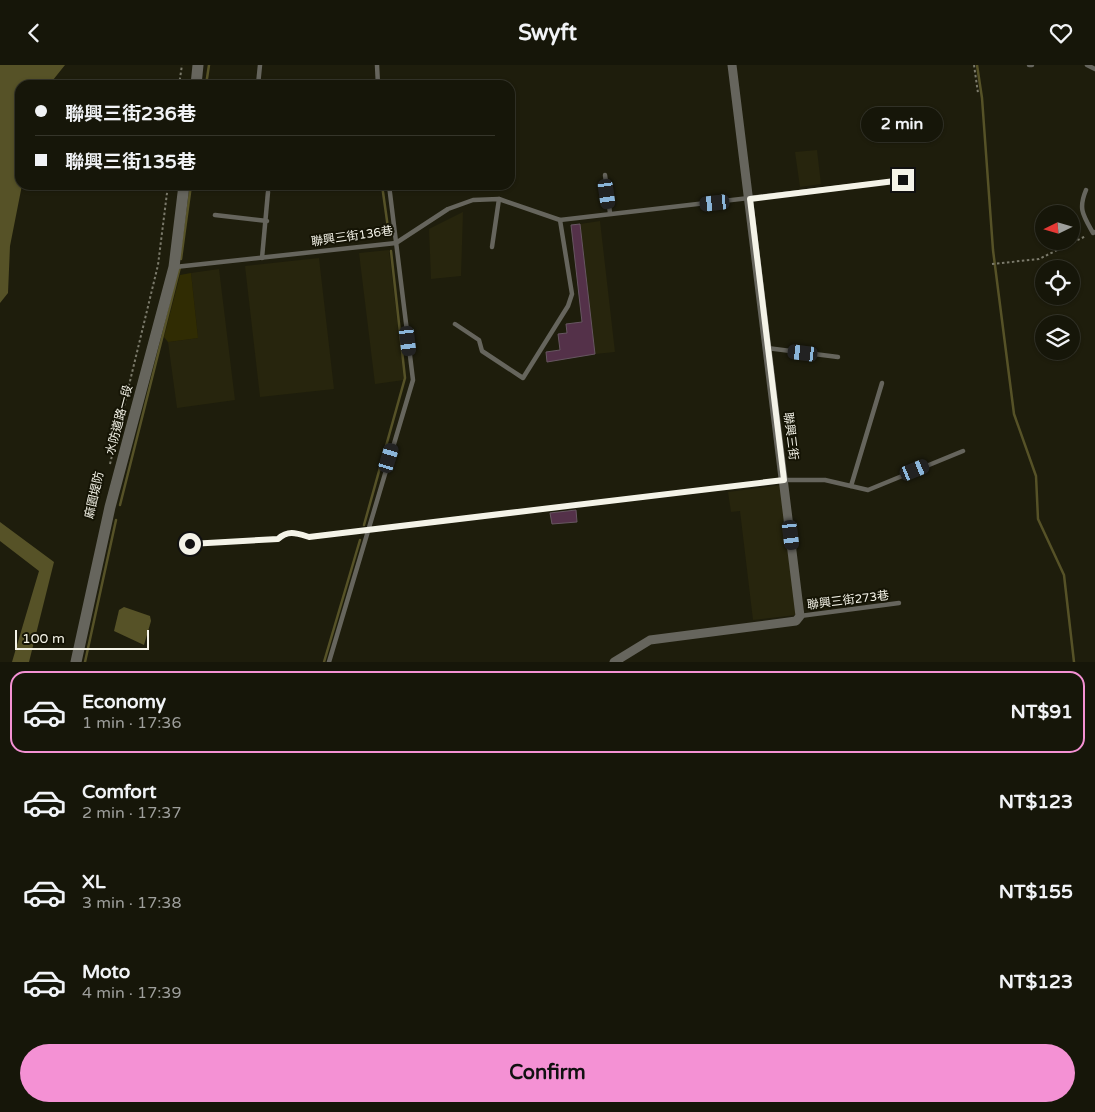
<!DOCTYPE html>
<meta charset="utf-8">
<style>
:root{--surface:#161609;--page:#232317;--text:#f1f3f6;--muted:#9e9f9c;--line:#35352a;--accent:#f491d4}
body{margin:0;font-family:"Varela Round","Noto Sans TC",sans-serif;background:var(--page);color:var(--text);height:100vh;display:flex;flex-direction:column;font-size:19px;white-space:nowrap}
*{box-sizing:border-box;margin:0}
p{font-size:16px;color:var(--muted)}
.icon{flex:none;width:28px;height:28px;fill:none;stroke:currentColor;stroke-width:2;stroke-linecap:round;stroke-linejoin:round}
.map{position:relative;height:597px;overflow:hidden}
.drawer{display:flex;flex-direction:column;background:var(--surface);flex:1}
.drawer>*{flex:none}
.guide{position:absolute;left:15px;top:15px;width:500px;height:110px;border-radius:15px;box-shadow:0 1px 4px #0004,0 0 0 1px var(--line);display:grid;align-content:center;height:110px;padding:0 20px;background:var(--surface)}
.needle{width:32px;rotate:265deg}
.tools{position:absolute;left:1035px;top:140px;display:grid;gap:10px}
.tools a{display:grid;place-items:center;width:45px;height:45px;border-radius:50%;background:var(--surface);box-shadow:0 1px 4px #0004,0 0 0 1px var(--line);font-size:25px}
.scale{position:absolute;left:15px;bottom:12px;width:134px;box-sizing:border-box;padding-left:5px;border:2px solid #f4f3e8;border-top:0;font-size:14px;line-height:18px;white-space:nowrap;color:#f4f3e8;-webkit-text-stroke:4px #151405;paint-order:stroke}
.end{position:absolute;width:22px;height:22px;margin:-11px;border:6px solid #f4f3e8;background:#111;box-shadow:0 0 0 2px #111}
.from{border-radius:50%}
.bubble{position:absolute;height:35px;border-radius:18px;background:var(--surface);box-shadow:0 1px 4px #0004,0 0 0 1px var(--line);font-size:16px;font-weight:700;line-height:35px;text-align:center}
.car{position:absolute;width:15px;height:30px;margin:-15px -8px;border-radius:6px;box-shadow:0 0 4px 1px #0007;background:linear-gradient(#222 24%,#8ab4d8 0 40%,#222 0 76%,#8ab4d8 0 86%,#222 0)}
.guide b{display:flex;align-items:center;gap:18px;height:48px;font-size:19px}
.guide b+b{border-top:1px solid var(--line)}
.guide i{width:12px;height:12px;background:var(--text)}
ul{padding:9px 0 0;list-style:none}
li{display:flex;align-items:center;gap:15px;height:82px;margin:0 10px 8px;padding:0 10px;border:2px solid transparent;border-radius:15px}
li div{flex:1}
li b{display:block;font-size:19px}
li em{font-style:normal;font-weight:700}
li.active{border-color:var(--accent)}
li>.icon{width:45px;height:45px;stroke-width:1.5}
.primary-button{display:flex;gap:10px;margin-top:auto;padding:10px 20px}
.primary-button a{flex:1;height:58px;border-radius:30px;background:var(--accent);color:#111;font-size:20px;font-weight:700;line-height:58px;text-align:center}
header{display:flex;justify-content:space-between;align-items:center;height:65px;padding:0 20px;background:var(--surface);font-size:22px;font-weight:700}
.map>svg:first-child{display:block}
.built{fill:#27250d}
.green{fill:#302c03}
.water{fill:#565227}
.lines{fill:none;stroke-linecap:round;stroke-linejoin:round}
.stream{stroke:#565227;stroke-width:2.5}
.building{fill:#543149;stroke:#675661}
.path{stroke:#7b7a6b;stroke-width:2;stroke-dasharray:2.5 2.5;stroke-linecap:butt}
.service{stroke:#66655d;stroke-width:4.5}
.minor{stroke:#66655d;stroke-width:9}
.tertiary{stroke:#66655d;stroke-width:11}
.route{stroke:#f4f3e8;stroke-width:6}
.labels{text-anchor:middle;stroke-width:4;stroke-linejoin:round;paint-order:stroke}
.street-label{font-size:12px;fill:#f4f3e8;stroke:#151405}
</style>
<header><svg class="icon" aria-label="back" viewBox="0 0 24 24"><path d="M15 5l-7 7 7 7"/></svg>Swyft<svg class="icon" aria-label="heart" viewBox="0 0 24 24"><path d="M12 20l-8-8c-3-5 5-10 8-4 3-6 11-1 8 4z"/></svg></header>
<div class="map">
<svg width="1095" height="597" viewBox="0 0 1095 597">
<rect width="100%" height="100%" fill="#1e1d0c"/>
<g class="built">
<path d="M817,85l4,34 -21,3 -5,-35z"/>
<path d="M463,147l-2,64 -30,3 -2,-50z"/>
<path d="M600,156l15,131 -20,2 -15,-130z"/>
<path d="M389,185l15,130 -29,4 -16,-131z"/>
<path d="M319,193l15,131 -74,8 -15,-131z"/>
<path d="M219,204l16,131 -58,8 -9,-66 30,-4 -7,-65z"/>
<path d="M780,420l16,130 -43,5 -13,-109 -9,1 -3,-20z"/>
</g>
<path class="green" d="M191,208l7,65 -30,4 -4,-5 16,-62z"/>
<g class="water">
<path d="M0,0h65l-16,20h-29v100h2l-12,61 -2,47 -8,10z"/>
<path d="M0,457l54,40 -25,100h-17l27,-91 -39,-30z"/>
<path d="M124,542l26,9 1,5 -7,24 -30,-14 5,-21z"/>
</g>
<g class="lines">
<g class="stream">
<path d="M977,0l5,33 11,152 21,164 22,62 2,43 26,56 10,87"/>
<path d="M206,20l3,-20"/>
<path d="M382,120l7,50"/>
<path d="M181,194l10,-74"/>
<path d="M120,440l60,-238"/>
<path d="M364,460l41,-147 -14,-127"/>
<path d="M85,597l31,-142"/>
<path d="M324,597l36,-122"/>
</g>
</g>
<g class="building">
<path d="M580,159l15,130 -48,8 -1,-10 14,-2 -2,-16 9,-1 -1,-9 16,-2 -11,-97z"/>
<path d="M576,445l1,12 -25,2 -2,-11z"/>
</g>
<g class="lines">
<g class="path">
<path d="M974,0l4,28"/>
<path d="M179,20l3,-20"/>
<path d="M992,199l47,-5 47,-23"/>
<path d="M110,399l48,-199 10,-80"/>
</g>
<g class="service">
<path d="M377,0l1,20"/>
<path d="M1029,0h3"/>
<path d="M1087,0l8,4"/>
<path d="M258,20l2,-20"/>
<path d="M605,110l5,38"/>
<path d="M1086,125c-8,19 -3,25 7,43l2,-1"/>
<path d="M215,150l52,6"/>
<path d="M492,182l7,-48"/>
<path d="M262,193l6,-66"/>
<path d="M175,202l221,-24 52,-34 25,-9 26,-1 61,21 343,-40"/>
<path d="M455,259l24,16 3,11 41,27 45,-72 4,-12 -12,-74"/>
<path d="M767,283l71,9"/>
<path d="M851,421l31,-103"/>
<path d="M190,479l88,-5c10,-9 18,-6 31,-2l475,-57h41l43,10 95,-39"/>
<path d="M800,551l99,-13"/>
<path d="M329,597l84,-282 -24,-195"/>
</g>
<path class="minor" d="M614,597l36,-22 146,-19 4,-5 -68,-551"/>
<g class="tertiary">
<path d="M196,20l2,-20"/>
<path d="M76,597l34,-155 64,-240 10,-82"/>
</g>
</g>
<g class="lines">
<path class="route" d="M190,479l88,-5c10,-9 18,-6 31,-2l475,-57 -34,-281 153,-19"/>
</g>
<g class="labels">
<g class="street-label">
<text transform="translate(352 171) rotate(-8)" y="4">聯興三街136巷</text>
<text transform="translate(119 355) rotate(-75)" y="4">水防道路一段</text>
<text transform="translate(791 371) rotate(83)" y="4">聯興三街</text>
<text transform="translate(94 430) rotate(-77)" y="4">麻園堤防</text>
<text transform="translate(848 535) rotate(-7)" y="4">聯興三街273巷</text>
</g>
</g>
</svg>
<div class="tools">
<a><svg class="needle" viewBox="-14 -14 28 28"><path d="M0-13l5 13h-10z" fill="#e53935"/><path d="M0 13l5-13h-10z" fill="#9e9f9c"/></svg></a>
<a><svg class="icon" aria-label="locate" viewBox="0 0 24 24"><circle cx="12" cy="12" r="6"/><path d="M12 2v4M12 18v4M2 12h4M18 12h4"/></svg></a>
<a><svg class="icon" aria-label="layers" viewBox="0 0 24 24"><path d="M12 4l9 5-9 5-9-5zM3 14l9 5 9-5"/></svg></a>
</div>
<div class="scale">100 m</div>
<i class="end from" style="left:190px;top:479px"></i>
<i class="end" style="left:903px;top:115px"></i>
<div class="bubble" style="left:861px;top:42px;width:82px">2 min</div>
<i class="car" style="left:607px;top:129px;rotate:172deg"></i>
<i class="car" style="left:715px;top:138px;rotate:264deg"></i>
<i class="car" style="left:408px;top:276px;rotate:173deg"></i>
<i class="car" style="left:803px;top:288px;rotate:277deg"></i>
<i class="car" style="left:389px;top:393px;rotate:17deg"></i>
<i class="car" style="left:915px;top:405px;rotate:68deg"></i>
<i class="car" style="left:791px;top:470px;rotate:173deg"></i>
<div class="guide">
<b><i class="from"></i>聯興三街236巷</b>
<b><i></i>聯興三街135巷</b>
</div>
</div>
<section class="drawer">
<ul>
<li class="active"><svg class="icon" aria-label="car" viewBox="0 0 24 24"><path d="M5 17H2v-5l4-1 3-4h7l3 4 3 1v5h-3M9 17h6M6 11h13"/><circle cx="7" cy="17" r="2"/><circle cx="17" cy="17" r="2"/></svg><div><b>Economy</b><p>1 min · 17:36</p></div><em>NT$91</em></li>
<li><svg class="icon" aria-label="car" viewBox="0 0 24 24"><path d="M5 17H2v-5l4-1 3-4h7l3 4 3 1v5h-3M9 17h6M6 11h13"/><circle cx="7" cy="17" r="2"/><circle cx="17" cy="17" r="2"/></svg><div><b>Comfort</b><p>2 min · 17:37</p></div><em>NT$123</em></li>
<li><svg class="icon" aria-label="car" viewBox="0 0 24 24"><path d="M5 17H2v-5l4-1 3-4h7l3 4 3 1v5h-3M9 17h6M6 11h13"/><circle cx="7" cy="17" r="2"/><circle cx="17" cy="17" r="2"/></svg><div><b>XL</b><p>3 min · 17:38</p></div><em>NT$155</em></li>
<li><svg class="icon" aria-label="car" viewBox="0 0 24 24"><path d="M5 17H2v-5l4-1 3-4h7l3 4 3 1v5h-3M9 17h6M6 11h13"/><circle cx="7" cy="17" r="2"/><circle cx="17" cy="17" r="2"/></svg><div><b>Moto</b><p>4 min · 17:39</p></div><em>NT$123</em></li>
</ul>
<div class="primary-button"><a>Confirm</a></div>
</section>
